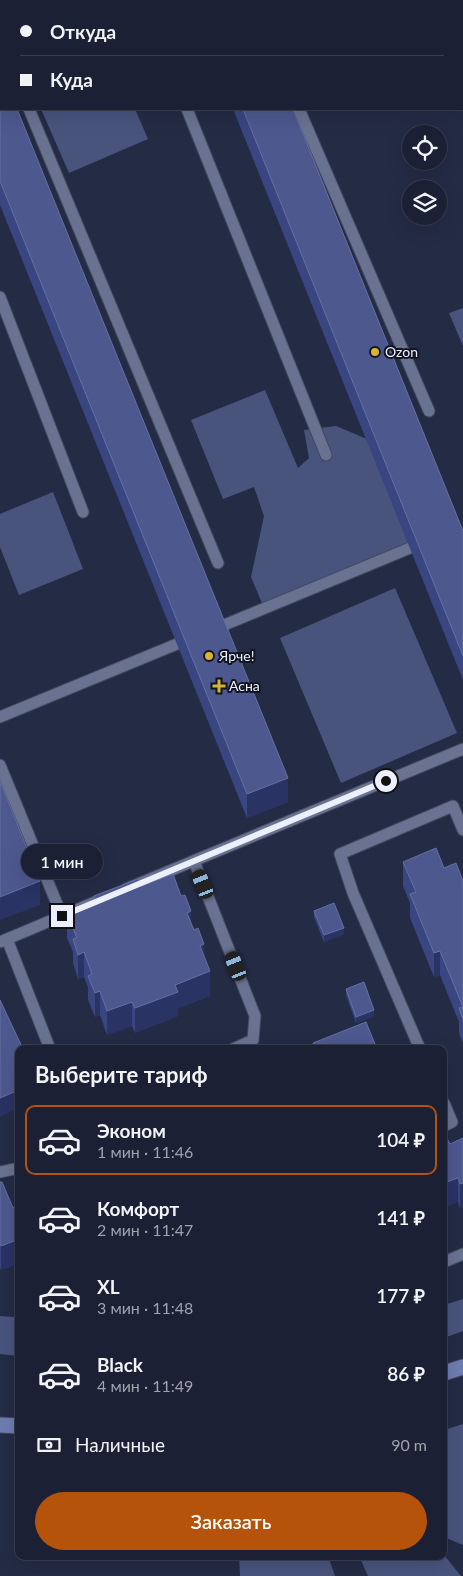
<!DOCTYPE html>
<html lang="ru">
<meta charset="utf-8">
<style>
:root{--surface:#1b2034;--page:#24283c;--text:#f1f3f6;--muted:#a0a3ac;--line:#393e4f;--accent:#b45309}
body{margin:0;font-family:Lato,sans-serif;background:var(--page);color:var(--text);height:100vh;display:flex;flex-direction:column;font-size:19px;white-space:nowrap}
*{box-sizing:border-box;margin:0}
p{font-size:16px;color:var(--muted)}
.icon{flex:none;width:28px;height:28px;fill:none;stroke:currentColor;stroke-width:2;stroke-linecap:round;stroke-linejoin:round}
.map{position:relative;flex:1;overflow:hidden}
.sheet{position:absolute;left:15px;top:1045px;width:432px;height:515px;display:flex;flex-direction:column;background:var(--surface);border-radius:10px;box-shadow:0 5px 20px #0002,0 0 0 1px var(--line)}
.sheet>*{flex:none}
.guide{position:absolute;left:0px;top:0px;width:464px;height:110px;box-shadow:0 5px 20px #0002,0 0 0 1px var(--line);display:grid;align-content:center;height:110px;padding:0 20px;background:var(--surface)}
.tools{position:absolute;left:402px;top:125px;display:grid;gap:10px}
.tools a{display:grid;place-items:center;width:45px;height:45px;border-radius:50%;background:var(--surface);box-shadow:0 5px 20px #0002,0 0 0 1px var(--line);font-size:25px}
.end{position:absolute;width:22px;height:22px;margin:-11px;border:6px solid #ecf0fe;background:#111;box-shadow:0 0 0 2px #111}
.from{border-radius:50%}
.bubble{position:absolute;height:35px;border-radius:18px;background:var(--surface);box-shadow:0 5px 20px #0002,0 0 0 1px var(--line);font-size:16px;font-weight:600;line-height:35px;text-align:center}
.car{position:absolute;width:15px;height:30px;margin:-15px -8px;border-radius:6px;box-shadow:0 0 4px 1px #0007;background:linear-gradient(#222 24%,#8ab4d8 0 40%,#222 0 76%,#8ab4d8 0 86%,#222 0)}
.guide b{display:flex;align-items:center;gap:18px;height:48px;font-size:19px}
.guide b+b{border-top:1px solid var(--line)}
.guide i{width:12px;height:12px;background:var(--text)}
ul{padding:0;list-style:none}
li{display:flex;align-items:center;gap:15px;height:70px;margin:0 10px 8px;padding:0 10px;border:2px solid transparent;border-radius:10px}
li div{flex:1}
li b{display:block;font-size:19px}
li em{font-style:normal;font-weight:600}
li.active{border-color:var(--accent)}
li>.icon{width:45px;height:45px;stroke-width:1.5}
h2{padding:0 20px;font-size:22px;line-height:60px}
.pay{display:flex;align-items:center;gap:12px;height:55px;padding:0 20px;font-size:19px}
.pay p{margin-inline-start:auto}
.primary-button{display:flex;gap:10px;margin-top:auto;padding:10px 20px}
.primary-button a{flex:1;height:58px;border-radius:30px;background:var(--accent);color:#fff;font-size:20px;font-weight:600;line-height:58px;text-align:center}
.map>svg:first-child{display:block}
.green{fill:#49547d}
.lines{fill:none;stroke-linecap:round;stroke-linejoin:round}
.lane-casing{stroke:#43485e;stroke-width:13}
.secondary-casing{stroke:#43485e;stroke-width:17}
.lane{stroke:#697290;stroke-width:11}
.secondary{stroke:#6f7cb1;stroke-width:15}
.wall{fill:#3a4681}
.shaded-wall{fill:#293364}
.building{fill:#4d588f;stroke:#6670a0}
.route{stroke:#ecf0fe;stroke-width:6}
.poi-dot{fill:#d8b434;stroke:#111420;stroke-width:2}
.labels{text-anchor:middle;stroke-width:4;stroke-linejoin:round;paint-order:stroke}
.poi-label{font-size:14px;fill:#ecf0fe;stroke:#111420;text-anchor:start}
</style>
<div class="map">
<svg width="463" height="1576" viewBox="0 0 463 1576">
<rect width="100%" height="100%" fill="#242b45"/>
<g class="green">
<path d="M41,109h94l13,30 -79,34z"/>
<path d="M463,308v38l-14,-33z"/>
<path d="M265,390l33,78 11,-10 -5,-28 32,-4 31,13 43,109 -146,60 -13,-31 13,-61 -10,-29 -31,12 -32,-79z"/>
<path d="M53,492l30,77 -64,26 -19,-48v-33z"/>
<path d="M395,588l62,145 -116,50 -61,-145z"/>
<path d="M463,1299v32l-19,7v-33z"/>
<path d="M0,1316l15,1 -1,24h5v15l-19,-2z"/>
<path d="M463,1424v121l-19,-8v-107z"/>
<path d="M444,1555l17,21h-93l-9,-20z"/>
<path d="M239,1556h89l7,20h-95z"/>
</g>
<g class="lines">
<defs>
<g id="lane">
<path d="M143,0l1,1"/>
<path d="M253,0v1"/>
<path d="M0,38l1,3"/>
<path d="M29,109l189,454"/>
<path d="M187,109l139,346"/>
<path d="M299,109l130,302"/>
<path d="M0,297l83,215"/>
<path d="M217,628l193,-80"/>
<path d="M0,717l177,-73"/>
<path d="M0,765l62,151"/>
<path d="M194,861l61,155 -2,24 -20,9"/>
<path d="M126,889l337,-140"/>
<path d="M7,939l43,110"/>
<path d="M0,942l107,-45"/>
<path d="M420,1049l-67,-156 -13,-39 113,-48 10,24"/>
<path d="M444,1103l8,19 -8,4"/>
<path d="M0,1172l19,-4"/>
<path d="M444,1262l19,-8"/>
</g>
<g id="secondary">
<path d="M444,1373l19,-6"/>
<path d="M0,1425l19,1"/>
</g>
</defs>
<use href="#lane" class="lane-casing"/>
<use href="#secondary" class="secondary-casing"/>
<use href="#lane" class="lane"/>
<use href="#secondary" class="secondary"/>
</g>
<g class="wall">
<path d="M190,0h59l1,1h-60z"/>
<path d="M0,66l288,736 -41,16 -247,-613z"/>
<path d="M233,109h60l170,422v149z"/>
<path d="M403,862l41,6 19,13v162l-4,-10v-11l-19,-47 -6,2 -24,-59v-15l-7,-17z"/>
<path d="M141,886l50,37 13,34 6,39 -32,12v8l-43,17 -3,-7 -25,9 -7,-20 -5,2 -7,-17v-13l-4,-10 -6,2 -5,-16v-11l-6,-14v-24l27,-10v-8z"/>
<path d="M314,911l30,23 -20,8 -10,-25z"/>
<path d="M346,989l28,27 -18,7 -10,-28z"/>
<path d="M463,1138v69l-3,1 -2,-6 -8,-58z"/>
<path d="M0,1182l13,26 6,-3v58l-18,7 -1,-2z"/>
</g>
<g class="shaded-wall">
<path d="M288,778v24l-41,16v-24z"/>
<path d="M40,881v24l-40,15v-23z"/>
<path d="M191,911v25l-4,-23z"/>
<path d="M344,928v6l-20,8v-7z"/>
<path d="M204,944v24l-4,-22z"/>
<path d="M440,951v24l-6,2v-24z"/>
<path d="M84,952v25l-6,2v-24z"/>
<path d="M210,971v25l-32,12v8l-43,17v-25l40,-23z"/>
<path d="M100,991v24l-5,2v-24z"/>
<path d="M132,1002v24l-25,9v-24z"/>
<path d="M374,1010v6l-18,7v-6z"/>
<path d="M19,1090v18l-19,9v-19z"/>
<path d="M458,1178v24l-14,6v-25z"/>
<path d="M463,1183v24l-3,1v-24z"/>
<path d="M19,1239v24l-18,7v-24z"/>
</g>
<g class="building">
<path d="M199,0h50l1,1h-50z"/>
<path d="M0,66l1,3v40h16l271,669 -41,16 -247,-613z"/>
<path d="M243,109h50l170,422v125z"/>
<path d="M0,781l40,100 -40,16z"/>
<path d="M436,848l8,20 12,-5 7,18v138l-4,-11 4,-1 -23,-56 -6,2 -24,-59 6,-2 -13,-30z"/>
<path d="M173,874l8,22 4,-1 6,16 -4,2 7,17 4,-2 6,16 -4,2 10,25 -35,14 3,7 -43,16 -3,-6 -25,9 -7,-20 -5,2 -7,-17 4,-2 -8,-22 -6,3 -5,-16 4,-1 -10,-24 29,-11 -2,-7 44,-17 3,7z"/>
<path d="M334,903l10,25 -20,7 -10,-24z"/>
<path d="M364,982l10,28 -18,7 -10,-28z"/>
<path d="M0,1000l23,49h-4v41l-19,8z"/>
<path d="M366,1022l11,27h-62l-2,-6z"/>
<path d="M463,1138v45l-3,1 -2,-6 -14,5v-41l4,-2 2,4z"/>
<path d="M0,1182h2l11,26 6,-3v34l-18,7 -1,-3z"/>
</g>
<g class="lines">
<path class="route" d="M62,916l324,-135"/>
</g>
<g class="poi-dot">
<circle cx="375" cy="352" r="5"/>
<circle cx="209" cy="656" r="5"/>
<path d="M216.5 678.5h5v5h5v5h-5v5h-5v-5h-5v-5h5z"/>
</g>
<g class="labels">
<g class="poi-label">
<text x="385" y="357">Ozon</text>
<text x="219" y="661">Ярче!</text>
<text x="229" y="691">Асна</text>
</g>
</g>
</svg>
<div class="tools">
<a><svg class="icon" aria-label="locate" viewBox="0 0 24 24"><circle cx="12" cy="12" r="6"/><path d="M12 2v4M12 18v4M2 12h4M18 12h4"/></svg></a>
<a><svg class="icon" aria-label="layers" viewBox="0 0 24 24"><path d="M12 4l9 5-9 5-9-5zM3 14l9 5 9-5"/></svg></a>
</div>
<i class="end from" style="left:386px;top:781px"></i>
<i class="end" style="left:62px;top:916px"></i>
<div class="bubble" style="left:21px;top:844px;width:82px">1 мин</div>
<i class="car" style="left:203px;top:884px;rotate:338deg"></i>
<i class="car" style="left:236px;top:966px;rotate:338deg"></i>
<div class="guide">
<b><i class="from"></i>Откуда</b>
<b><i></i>Куда</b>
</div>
<section class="sheet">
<h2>Выберите тариф</h2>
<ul>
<li class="active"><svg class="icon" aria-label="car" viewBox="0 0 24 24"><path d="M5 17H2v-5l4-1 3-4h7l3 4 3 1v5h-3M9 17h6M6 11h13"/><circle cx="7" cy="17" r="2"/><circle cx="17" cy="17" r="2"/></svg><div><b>Эконом</b><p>1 мин · 11:46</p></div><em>104 ₽</em></li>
<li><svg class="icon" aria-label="car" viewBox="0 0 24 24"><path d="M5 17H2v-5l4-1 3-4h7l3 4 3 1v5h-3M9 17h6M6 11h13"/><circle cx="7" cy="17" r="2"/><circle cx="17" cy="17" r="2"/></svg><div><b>Комфорт</b><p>2 мин · 11:47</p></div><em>141 ₽</em></li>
<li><svg class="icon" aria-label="car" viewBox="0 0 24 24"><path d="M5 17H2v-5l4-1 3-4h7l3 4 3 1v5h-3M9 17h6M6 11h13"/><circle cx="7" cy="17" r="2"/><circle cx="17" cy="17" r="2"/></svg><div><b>XL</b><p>3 мин · 11:48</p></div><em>177 ₽</em></li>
<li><svg class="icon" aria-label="car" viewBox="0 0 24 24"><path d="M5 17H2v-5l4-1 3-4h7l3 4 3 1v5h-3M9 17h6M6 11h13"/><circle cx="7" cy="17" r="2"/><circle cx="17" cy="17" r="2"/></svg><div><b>Black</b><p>4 мин · 11:49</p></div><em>86 ₽</em></li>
</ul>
<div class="pay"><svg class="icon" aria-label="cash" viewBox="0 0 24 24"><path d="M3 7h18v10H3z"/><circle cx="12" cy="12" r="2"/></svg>Наличные<p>90 m</p></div>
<div class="primary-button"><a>Заказать</a></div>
</section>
</div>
